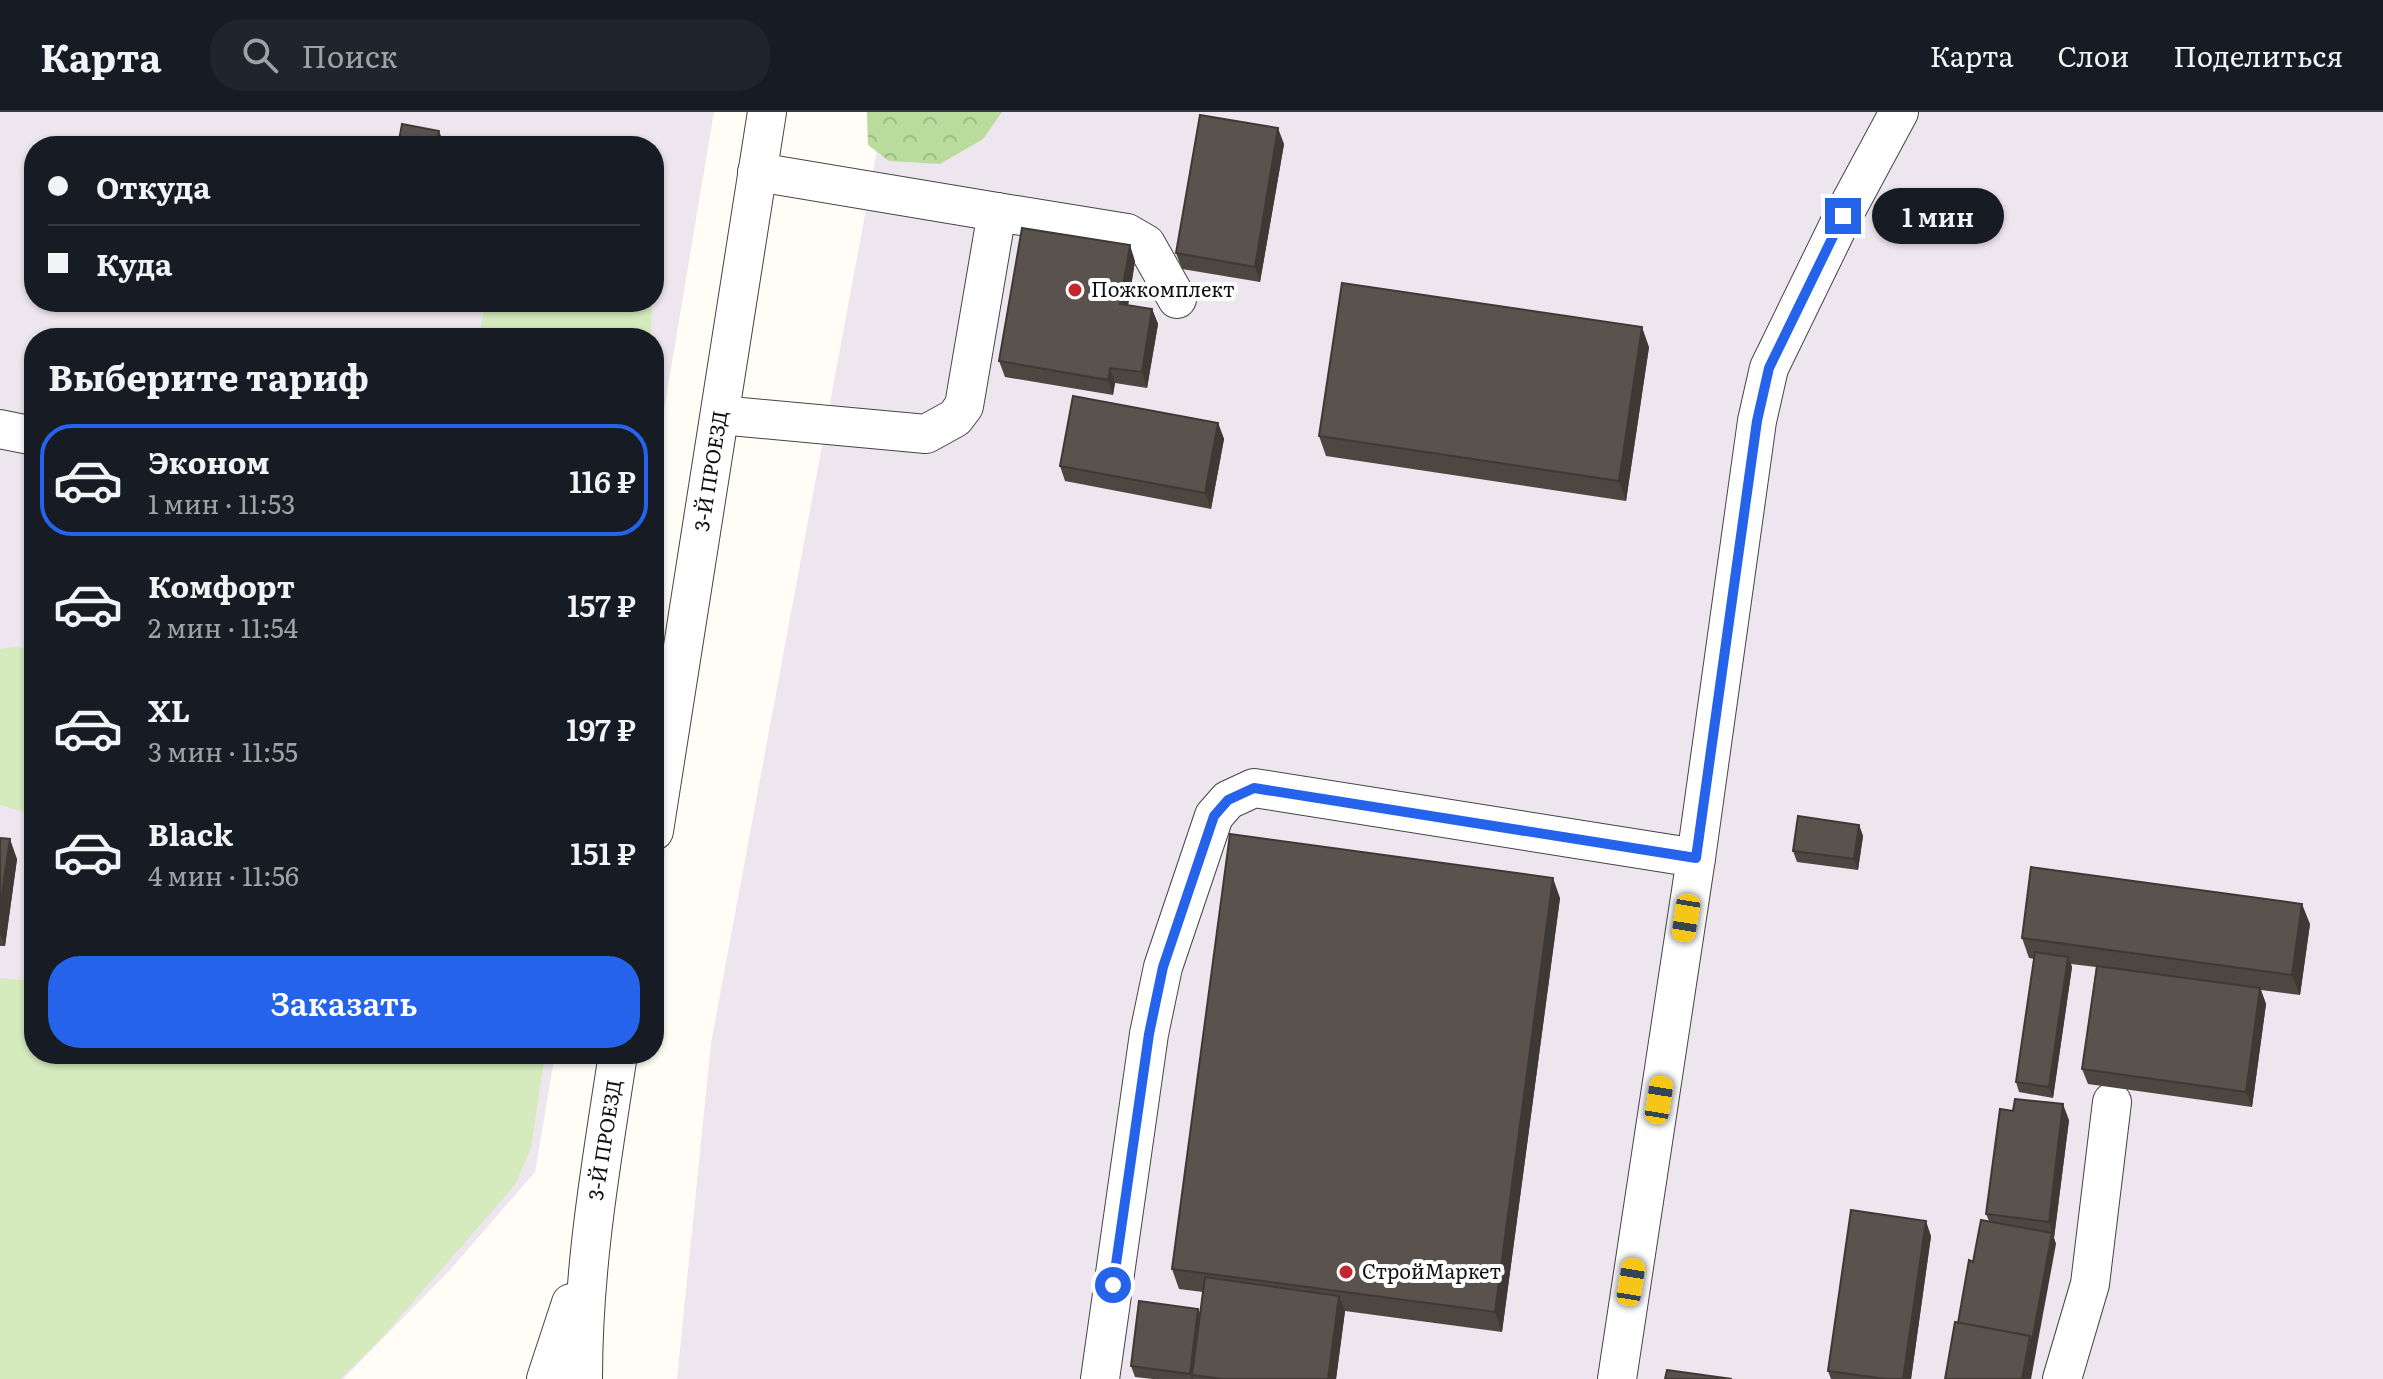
<!DOCTYPE html>
<html lang="ru">
<meta charset="utf-8">
<style>
:root{--surface:#171b24;--page:#20242c;--text:#f1f3f6;--muted:#9ea1a6;--line:#363941;--accent:#2563eb}
body{margin:0;font-family:Literata,serif;background:var(--page);color:var(--text);height:100vh;display:flex;flex-direction:column;font-size:30px;white-space:nowrap}
*{box-sizing:border-box;margin:0}
p{font-size:26px;color:var(--muted)}
.icon{flex:none;width:44px;height:44px;fill:none;stroke:currentColor;stroke-width:2;stroke-linecap:round;stroke-linejoin:round}
.map{position:relative;flex:1;overflow:hidden}
.drawer{position:absolute;left:24px;top:216px;width:640px;height:736px;display:flex;flex-direction:column;background:var(--surface);border-radius:32px;box-shadow:0 2px 6px #0004}
.drawer>*{flex:none}
.top-card{position:absolute;left:24px;top:24px;width:640px;height:176px;border-radius:32px;box-shadow:0 2px 6px #0004;display:grid;align-content:center;height:176px;padding:0 24px;background:var(--surface)}
.end{position:absolute;width:36px;height:36px;margin:-18px;border:10px solid #2563eb;background:#fff;box-shadow:0 0 0 4px #fff}
.from{border-radius:50%}
.bubble{position:absolute;height:56px;border-radius:28px;background:var(--surface);box-shadow:0 2px 6px #0004;font-size:26px;font-weight:600;line-height:56px;text-align:center}
.car{position:absolute;width:24px;height:48px;margin:-24px -12px;border-radius:10px;box-shadow:0 0 6px 2px #0007;background:linear-gradient(#f5c518 24%,#345 0 40%,#f5c518 0 76%,#345 0 86%,#f5c518 0)}
.top-card b{display:flex;align-items:center;gap:28px;height:76px;font-size:30px}
.top-card b+b{border-top:2px solid var(--line)}
.top-card i{width:20px;height:20px;background:var(--text)}
ul{padding:0;list-style:none}
li{display:flex;align-items:center;gap:24px;height:112px;margin:0 16px 12px;padding:0 8px;border:4px solid transparent;border-radius:32px}
li div{flex:1}
li b{display:block;font-size:30px}
li em{font-style:normal;font-weight:600}
li.selected{border-color:var(--accent)}
li>.icon{width:72px;height:72px;stroke-width:1.5}
h2{padding:0 24px;font-size:36px;line-height:96px}
.action{display:flex;gap:16px;margin-top:auto;padding:16px 24px}
.action a{flex:1;height:92px;border-radius:32px;background:var(--accent);color:#fff;font-size:32px;font-weight:600;line-height:92px;text-align:center}
header{display:flex;align-items:center;gap:48px;box-sizing:border-box;height:112px;padding:0 40px;background:var(--surface);border-bottom:2px solid var(--line)}
header strong{font-size:38px}
nav{display:flex;gap:44px;margin-inline-start:auto;font-size:28px}
.search{width:560px;height:72px;background:var(--page);display:flex;align-items:center;gap:20px;box-sizing:border-box;padding:0 28px;border-radius:32px;color:var(--muted);font-size:30px}
.map>svg:first-child{display:block}
.industrial{fill:#eee6ef;fill-rule:evenodd}
.grass{fill:#d5ebbd}
.forest{fill:url(#forest-crowns)}
.lines{fill:none;stroke-linecap:round;stroke-linejoin:round}
.minor-casing{stroke:#444;stroke-width:40}
.minor{stroke:#fff;stroke-width:38}
.wall{fill:#4d4742}
.shaded-wall{fill:#3f3936}
.building{fill:#5a524d;stroke:#3f3936;stroke-width:2}
.route{stroke:#2563eb;stroke-width:10}
.poi-dot{fill:#c4262e;stroke:#fff;stroke-width:3}
.labels{text-anchor:middle;stroke-width:8;stroke-linejoin:round;paint-order:stroke}
.poi-label{font-size:20px;fill:#111;stroke:#fff;text-anchor:start}
.street-label{font-size:20px;fill:#111;stroke:#fff}
</style>
<header>
<strong>Карта</strong>
<div class="search"><svg class="icon" aria-label="search" viewBox="0 0 24 24"><circle cx="10" cy="10" r="6"/><path d="M15 15l6 6"/></svg>Поиск</div>
<nav><a>Карта</a><a>Слои</a><a>Поделиться</a></nav>
</header>
<div class="map">
<svg width="2383" height="1267" viewBox="0 0 2383 1267">
<defs>
<pattern id="forest-crowns" width="20" height="18" patternUnits="userSpaceOnUse" patternTransform="scale(2)"><rect width="20" height="18" fill="#b9dc9c"/><path d="M2 6a3 3 0 1 1 6 0M12 15a3 3 0 1 1 6 0" fill="none" stroke="#9ebc85"/></pattern>
</defs>
<rect width="100%" height="100%" fill="#fffdf5"/>
<g class="industrial">
<path d="M0,0h714l-60,358v-132h-620v716h521l-20,118 -85,98 -107,109h-343zM34,34h620v156h-620z"/>
<path d="M884,0h1499v1267h-1706l34,-336z"/>
</g>
<g class="grass">
<path d="M485,190h167l-1,36h-172z"/>
<path d="M15,535l19,3v167l-3,-3 -31,-9v-156z"/>
<path d="M0,866l34,3v73h511l-14,94 -16,37 -138,158 -37,36h-340z"/>
</g>
<path class="forest" d="M867,0h135l-19,27 -43,25 -51,-3 -21,-16z"/>
<g class="lines">
<defs>
<g id="minor">
<path d="M997,100l130,21 19,11 31,55"/>
<path d="M720,303l206,19 29,-16 9,-12 33,-194 -240,-40"/>
<path d="M0,317l34,7"/>
<path d="M654,719l113,-719"/>
<path d="M1696,746l61,-437 12,-53 74,-152 56,-104"/>
<path d="M546,1267l25,-76"/>
<path d="M583,1267c0,-113 18,-214 35,-325"/>
<path d="M1100,1267l49,-345 14,-67 51,-151 14,-16 26,-12 442,70 -79,521"/>
<path d="M2062,1267l28,-95 22,-182"/>
</g>
</defs>
<use href="#minor" class="minor-casing"/>
<use href="#minor" class="minor"/>
</g>
<g class="wall">
<path d="M1284,32l-24,138 -78,-13 -6,-16z"/>
<path d="M1135,149l-7,44 24,4 6,15 -11,64 -32,-5 -2,12 -108,-18 -6,-16z"/>
<path d="M1649,235l-23,154 -300,-45 -7,-20z"/>
<path d="M1218,311l6,16 -13,70 -146,-28 -5,-15z"/>
<path d="M1859,713l4,11 -5,34 -61,-8 -4,-11z"/>
<path d="M0,726l17,21 -12,87h-5z"/>
<path d="M1560,786l-58,434 -157,-21 -9,68h-183l-18,-2 -4,-11 67,-57 2,4 3,-21 -24,-3 -7,-20z"/>
<path d="M2310,812l-10,71 -39,-5 5,14 -14,103 -164,-23 -6,-15 14,-102 -25,-3 1,3 -19,131 -34,-6 -3,-10 18,-123 -5,-1 -7,-20z"/>
<path d="M2069,1008l-15,118 2,6 -98,79 15,-61 16,-41 -3,-7z"/>
<path d="M1931,1124l-20,143h-80l-3,-8z"/>
</g>
<g class="shaded-wall">
<path d="M1278,16l6,16 -24,138 -5,-15z"/>
<path d="M439,19l4,10 -1,5h-6z"/>
<path d="M1130,133l5,16 -9,58 -6,-15z"/>
<path d="M1152,197l6,15 -11,64 -5,-16z"/>
<path d="M1642,215l7,20 -23,154 -7,-20z"/>
<path d="M1110,256l5,15 -2,12 -5,-15z"/>
<path d="M1218,311l6,16 -13,70 -6,-16z"/>
<path d="M1859,713l4,11 -5,34 -4,-11z"/>
<path d="M10,727l7,20 -12,87 -5,-12v-26z"/>
<path d="M1553,766l7,20 -58,434 -7,-20z"/>
<path d="M2302,792l8,20 -10,71 -8,-20z"/>
<path d="M2068,845l4,10 -19,131 -4,-11z"/>
<path d="M2260,876l6,16 -14,103 -6,-15z"/>
<path d="M2063,992l6,16 -15,118 -5,-16z"/>
<path d="M1926,1109l5,15 -20,143h-8z"/>
<path d="M2052,1121l4,11 -25,135h-9z"/>
<path d="M1339,1184l6,15 -9,68h-8z"/>
<path d="M1198,1197l4,11 -10,55 1,4h-1l-2,-5z"/>
</g>
<g class="building">
<path d="M1200,3l78,13 -23,139 -79,-14z"/>
<path d="M402,12l37,7 -3,15h-38z"/>
<path d="M1022,116l108,17 -10,59 32,5 -10,63 -32,-4 -2,12 -109,-19z"/>
<path d="M1342,171l300,44 -23,154 -300,-45z"/>
<path d="M1073,284l145,27 -13,70 -145,-27z"/>
<path d="M1798,704l61,9 -5,34 -61,-8z"/>
<path d="M1230,722l323,44 -58,434 -323,-43z"/>
<path d="M0,726l10,1 -10,69z"/>
<path d="M2031,755l271,37 -10,71 -270,-37z"/>
<path d="M2035,840l33,5 -19,130 -33,-5z"/>
<path d="M2097,854l163,22 -14,104 -164,-23z"/>
<path d="M2015,987l48,5 -14,118 -63,-8 14,-105 13,2z"/>
<path d="M1851,1098l75,11 -23,158h-17l-58,-8z"/>
<path d="M1981,1108l71,13 -20,108 -2,-5 -72,-13 11,-63 4,2z"/>
<path d="M1205,1165l134,19 -11,83h-105l-31,-4z"/>
<path d="M1139,1189l59,8 -8,65 -59,-8z"/>
<path d="M1955,1210l75,14 -8,43h-77z"/>
<path d="M1667,1258l65,9h-67z"/>
</g>
<g class="lines">
<path class="route" d="M1113,1173l36,-251 14,-67 51,-151 14,-16 26,-12 442,70 61,-437 12,-53 74,-152"/>
</g>
<g class="poi-dot">
<circle cx="1075" cy="178" r="8"/>
<circle cx="1346" cy="1160" r="8"/>
</g>
<g class="labels">
<g class="poi-label">
<text x="1091" y="185">Пожкомплект</text>
<text x="1362" y="1167">СтройМаркет</text>
</g>
<g class="street-label">
<text transform="translate(711 359) rotate(-81)" y="7">3-Й ПРОЕЗД</text>
<text transform="translate(605 1028) rotate(-81)" y="7">3-Й ПРОЕЗД</text>
</g>
</g>
</svg>
<i class="end from" style="left:1113px;top:1173px"></i>
<i class="end" style="left:1843px;top:104px"></i>
<div class="bubble" style="left:1872px;top:76px;width:132px">1 мин</div>
<i class="car" style="left:1686px;top:806px;rotate:189deg"></i>
<i class="car" style="left:1659px;top:988px;rotate:9deg"></i>
<i class="car" style="left:1631px;top:1170px;rotate:9deg"></i>
<div class="top-card">
<b><i class="from"></i>Откуда</b>
<b><i></i>Куда</b>
</div>
<section class="drawer">
<h2>Выберите тариф</h2>
<ul>
<li class="selected"><svg class="icon" aria-label="car" viewBox="0 0 24 24"><path d="M5 17H2v-5l4-1 3-4h7l3 4 3 1v5h-3M9 17h6M6 11h13"/><circle cx="7" cy="17" r="2"/><circle cx="17" cy="17" r="2"/></svg><div><b>Эконом</b><p>1 мин · 11:53</p></div><em>116 ₽</em></li>
<li><svg class="icon" aria-label="car" viewBox="0 0 24 24"><path d="M5 17H2v-5l4-1 3-4h7l3 4 3 1v5h-3M9 17h6M6 11h13"/><circle cx="7" cy="17" r="2"/><circle cx="17" cy="17" r="2"/></svg><div><b>Комфорт</b><p>2 мин · 11:54</p></div><em>157 ₽</em></li>
<li><svg class="icon" aria-label="car" viewBox="0 0 24 24"><path d="M5 17H2v-5l4-1 3-4h7l3 4 3 1v5h-3M9 17h6M6 11h13"/><circle cx="7" cy="17" r="2"/><circle cx="17" cy="17" r="2"/></svg><div><b>XL</b><p>3 мин · 11:55</p></div><em>197 ₽</em></li>
<li><svg class="icon" aria-label="car" viewBox="0 0 24 24"><path d="M5 17H2v-5l4-1 3-4h7l3 4 3 1v5h-3M9 17h6M6 11h13"/><circle cx="7" cy="17" r="2"/><circle cx="17" cy="17" r="2"/></svg><div><b>Black</b><p>4 мин · 11:56</p></div><em>151 ₽</em></li>
</ul>
<div class="action"><a>Заказать</a></div>
</section>
</div>
